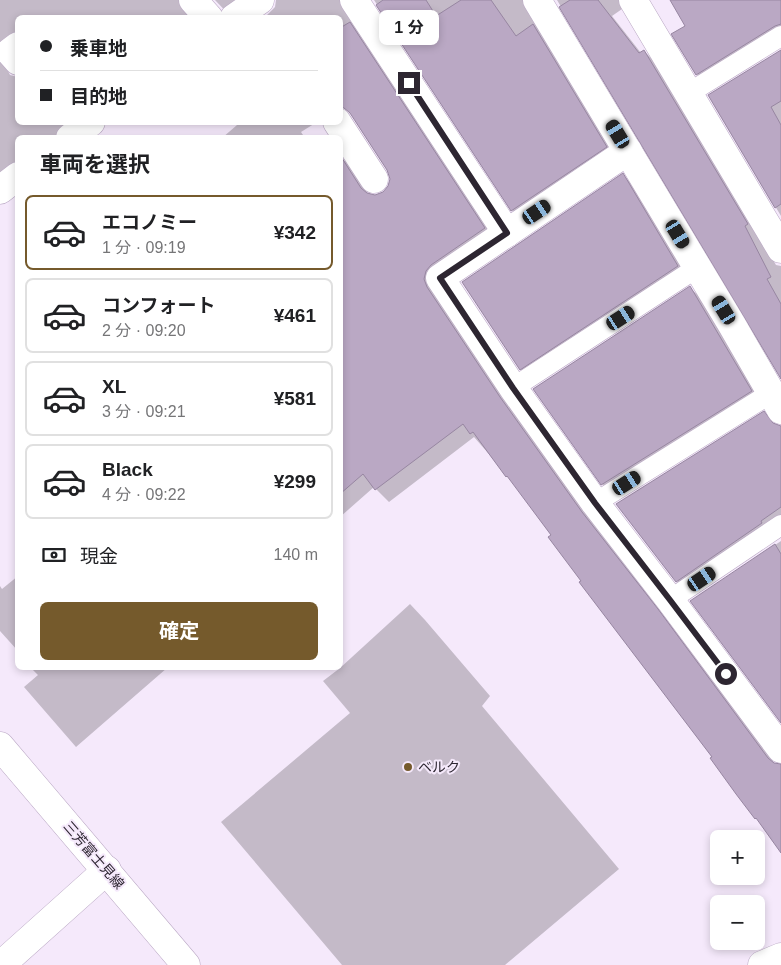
<!DOCTYPE html>
<html lang="ja">
<meta charset="utf-8">
<style>
:root{--surface:#fff;--page:#f2f2f2;--text:#202124;--muted:#757577;--line:#e0e0e0;--accent:#755a2c}
body{margin:0;font-family:Arial,"Noto Sans JP",sans-serif;background:var(--page);color:var(--text);height:100vh;display:flex;flex-direction:column;font-size:19px;white-space:nowrap}
*{box-sizing:border-box;margin:0}
p{font-size:16px;color:var(--muted)}
.icon{flex:none;width:28px;height:28px;fill:none;stroke:currentColor;stroke-width:2;stroke-linecap:round;stroke-linejoin:round}
.map{position:relative;flex:1;overflow:hidden}
.drawer{position:absolute;left:15px;top:135px;width:328px;height:535px;display:flex;flex-direction:column;background:var(--surface);border-radius:8px;box-shadow:0 2px 8px #0003}
.drawer>*{flex:none}
.hud{position:absolute;left:15px;top:15px;width:328px;height:110px;border-radius:8px;box-shadow:0 2px 8px #0003;display:grid;align-content:center;height:110px;padding:0 25px;background:var(--surface)}
.buttons{position:absolute;left:710px;top:830px;display:grid;gap:10px}
.buttons a{display:grid;place-items:center;width:55px;height:55px;border-radius:8px;background:var(--surface);box-shadow:0 2px 8px #0003;font-size:25px}
.end{position:absolute;width:22px;height:22px;margin:-11px;border:6px solid #2d2631;background:#fff;box-shadow:0 0 0 2px #fff}
.from{border-radius:50%}
.bubble{position:absolute;height:35px;border-radius:8px;background:var(--surface);box-shadow:0 2px 8px #0003;font-size:16px;font-weight:700;line-height:35px;text-align:center}
.car{position:absolute;width:15px;height:30px;margin:-15px -8px;border-radius:6px;box-shadow:0 0 4px 1px #0007;background:linear-gradient(#222 24%,#8ab4d8 0 40%,#222 0 76%,#8ab4d8 0 86%,#222 0)}
.hud b{display:flex;align-items:center;gap:18px;height:48px;font-size:19px}
.hud b+b{border-top:1px solid var(--line)}
.hud i{width:12px;height:12px;background:var(--text)}
ul{padding:0;list-style:none}
li{display:flex;align-items:center;gap:15px;height:75px;margin:0 10px 8px;padding:0 15px;border:2px solid var(--line);border-radius:8px}
li div{flex:1}
li b{display:block;font-size:19px}
li em{font-style:normal;font-weight:700}
li.current{border-color:var(--accent)}
li>.icon{width:45px;height:45px;stroke-width:1.5}
h2{padding:0 25px;font-size:22px;line-height:60px}
.pay{display:flex;align-items:center;gap:12px;height:55px;padding:0 25px;font-size:19px}
.pay p{margin-inline-start:auto}
.action{display:flex;gap:10px;margin-top:auto;padding:10px 25px}
.action a{flex:1;height:58px;border-radius:8px;background:var(--accent);color:#fff;font-size:20px;font-weight:700;line-height:58px;text-align:center}
.map>svg:first-child{display:block}
.shadow{fill:#0003}
.building{fill:#baa8c4;stroke:#9786a1}
.lines{fill:none;stroke-linecap:round;stroke-linejoin:round}
.service-casing{stroke:#baa8c4;stroke-width:21}
.minor-casing{stroke:#baa8c4;stroke-width:29}
.tertiary-casing{stroke:#baa8c4;stroke-width:29}
.secondary-casing{stroke:#baa8c4;stroke-width:29}
.service{stroke:#fff;stroke-width:20}
.minor{stroke:#fff;stroke-width:28}
.tertiary{stroke:#fff;stroke-width:28}
.secondary{stroke:#fff;stroke-width:28}
.route{stroke:#2d2631;stroke-width:6}
.poi-dot{fill:#755a2c;stroke:#f5e9fb;stroke-width:2}
.labels{text-anchor:middle;stroke-width:4;stroke-linejoin:round;paint-order:stroke}
.poi-label{font-size:14px;fill:#2d2631;stroke:#f5e9fb;text-anchor:start}
.street-label{font-size:14px;fill:#2d2631;stroke:#f5e9fb}
</style>
<div class="map">
<svg width="781" height="965" viewBox="0 0 781 965">
<rect width="100%" height="100%" fill="#f5e9fb"/>
<g class="shadow">
<path d="M0,0h196l-6,18h-172v30l-11,21 3,6 8,2v45h63l-17,16h-46v34l-18,16z"/>
<path d="M215,0h48l-31,18z"/>
<path d="M276,0h81l140,241 -58,59 73,111 83,115 75,97 105,141 6,2v84l-199,-269 -30,-46 -36,-50 -42,-48 -85,65 -15,-15 -34,30v-361l10,10 19,29 6,1 8,-3 6,-7 2,-8 -3,-8 -43,-66 -5,3v-89h-76l11,-11z"/>
<path d="M374,0h166l78,159 -93,64 -13,-13z"/>
<path d="M557,0h78l-23,16 29,37 3,-2 13,13 119,201 5,1v110z"/>
<path d="M671,0h110v42l-72,44 -12,-12 -10,-48z"/>
<path d="M781,51v165l-71,-120z"/>
<path d="M235,122h82l-16,10 4,6h-83l15,-13z"/>
<path d="M623,175l10,10 55,91 -157,103 -11,-10z"/>
<path d="M690,288l10,9 61,104 -149,93 -10,-10 -67,-95z"/>
<path d="M764,413l12,13 5,1v104l-92,62 -12,-12z"/>
<path d="M781,541v180l-89,-120z"/>
<path d="M18,576v75l-18,-20v-45l2,3z"/>
<path d="M410,604l15,16 65,76 -8,10 137,163 -114,96h-163l-121,-143 129,-109 -27,-32 17,-13z"/>
<path d="M31,668h136l-91,79 -52,-60 14,-12z"/>
</g>
<g class="building">
<path d="M383,0h43l10,16 25,-16h30l25,36 17,-12 74,123 -96,64 -135,-206z"/>
<path d="M570,0h28l41,53 5,-3 104,174 -3,2 26,51 -4,2 14,25v75l-222,-372z"/>
<path d="M670,0h111v24l-6,2 -79,49 -25,-41 14,-8z"/>
<path d="M350,22l135,206 -54,37 -5,6 -2,8 3,8 73,110 82,115 76,97 110,149 6,5 7,1v89l-25,-35 -1,1 -19,-25 -26,-36 2,-1 -133,-175 2,-1 -33,-44 3,-2 -44,-59 -1,1 -33,-45 -3,2 -7,-10 -88,66 -12,-16 -23,20v-339l21,33 6,5 8,2 8,-3 5,-6 2,-7 -3,-9 -37,-57 -6,-5 -4,-1v-79z"/>
<path d="M781,50v51l-10,6 10,18v79l-6,4 -67,-113z"/>
<path d="M623,173l55,93 -158,104 -58,-88z"/>
<path d="M690,286l62,105 -151,94 -68,-96z"/>
<path d="M764,411l9,12 8,3v81l-20,14 1,2 -86,59 -60,-78z"/>
<path d="M775,544l6,10v169l-91,-122z"/>
</g>
<g class="lines">
<defs>
<g id="service">
<path d="M689,93l92,-57"/>
<path d="M513,388l185,-121"/>
<path d="M595,503l176,-110"/>
<path d="M670,600l111,-75"/>
</g>
<g id="minor">
<path d="M193,0l16,18"/>
<path d="M354,0l153,233"/>
<path d="M537,0l195,325 49,85"/>
<path d="M633,0l148,249"/>
<path d="M234,18l26,-18"/>
<path d="M18,46l-8,6 8,9"/>
<path d="M337,122l37,57"/>
<path d="M70,138l21,-16"/>
<path d="M628,151l-188,127 73,110 82,115 75,97 111,149"/>
<path d="M0,190l18,-14"/>
<path d="M1,965l106,-95"/>
</g>
<path id="tertiary" d="M762,965l19,-8"/>
<path id="secondary" d="M0,746l186,219"/>
</defs>
<use href="#service" class="service-casing"/>
<use href="#minor" class="minor-casing"/>
<use href="#tertiary" class="tertiary-casing"/>
<use href="#secondary" class="secondary-casing"/>
<use href="#service" class="service"/>
<use href="#minor" class="minor"/>
<use href="#tertiary" class="tertiary"/>
<use href="#secondary" class="secondary"/>
</g>
<g class="lines">
<path class="route" d="M409,83l98,150 -67,45 73,110 82,115 75,97 56,74"/>
</g>
<circle class="poi-dot" cx="408" cy="767" r="5"/>
<g class="labels">
<g class="poi-label">
<text x="418" y="772">ベルク</text>
</g>
<g class="street-label">
<text transform="translate(94 855) rotate(49)" y="5">三芳富士見線</text>
</g>
</g>
</svg>
<div class="buttons">
<a>+</a>
<a>−</a>
</div>
<i class="end from" style="left:726px;top:674px"></i>
<i class="end" style="left:409px;top:83px"></i>
<div class="bubble" style="left:379px;top:10px;width:60px">1 分</div>
<i class="car" style="left:618px;top:134px;rotate:329deg"></i>
<i class="car" style="left:537px;top:212px;rotate:56deg"></i>
<i class="car" style="left:678px;top:234px;rotate:149deg"></i>
<i class="car" style="left:724px;top:310px;rotate:329deg"></i>
<i class="car" style="left:621px;top:318px;rotate:57deg"></i>
<i class="car" style="left:627px;top:483px;rotate:58deg"></i>
<i class="car" style="left:702px;top:579px;rotate:56deg"></i>
<div class="hud">
<b><i class="from"></i>乗車地</b>
<b><i></i>目的地</b>
</div>
<section class="drawer">
<h2>車両を選択</h2>
<ul>
<li class="current"><svg class="icon" aria-label="car" viewBox="0 0 24 24"><path d="M5 17H2v-5l4-1 3-4h7l3 4 3 1v5h-3M9 17h6M6 11h13"/><circle cx="7" cy="17" r="2"/><circle cx="17" cy="17" r="2"/></svg><div><b>エコノミー</b><p>1 分 · 09:19</p></div><em>¥342</em></li>
<li><svg class="icon" aria-label="car" viewBox="0 0 24 24"><path d="M5 17H2v-5l4-1 3-4h7l3 4 3 1v5h-3M9 17h6M6 11h13"/><circle cx="7" cy="17" r="2"/><circle cx="17" cy="17" r="2"/></svg><div><b>コンフォート</b><p>2 分 · 09:20</p></div><em>¥461</em></li>
<li><svg class="icon" aria-label="car" viewBox="0 0 24 24"><path d="M5 17H2v-5l4-1 3-4h7l3 4 3 1v5h-3M9 17h6M6 11h13"/><circle cx="7" cy="17" r="2"/><circle cx="17" cy="17" r="2"/></svg><div><b>XL</b><p>3 分 · 09:21</p></div><em>¥581</em></li>
<li><svg class="icon" aria-label="car" viewBox="0 0 24 24"><path d="M5 17H2v-5l4-1 3-4h7l3 4 3 1v5h-3M9 17h6M6 11h13"/><circle cx="7" cy="17" r="2"/><circle cx="17" cy="17" r="2"/></svg><div><b>Black</b><p>4 分 · 09:22</p></div><em>¥299</em></li>
</ul>
<div class="pay"><svg class="icon" aria-label="cash" viewBox="0 0 24 24"><path d="M3 7h18v10H3z"/><circle cx="12" cy="12" r="2"/></svg>現金<p>140 m</p></div>
<div class="action"><a>確定</a></div>
</section>
</div>
